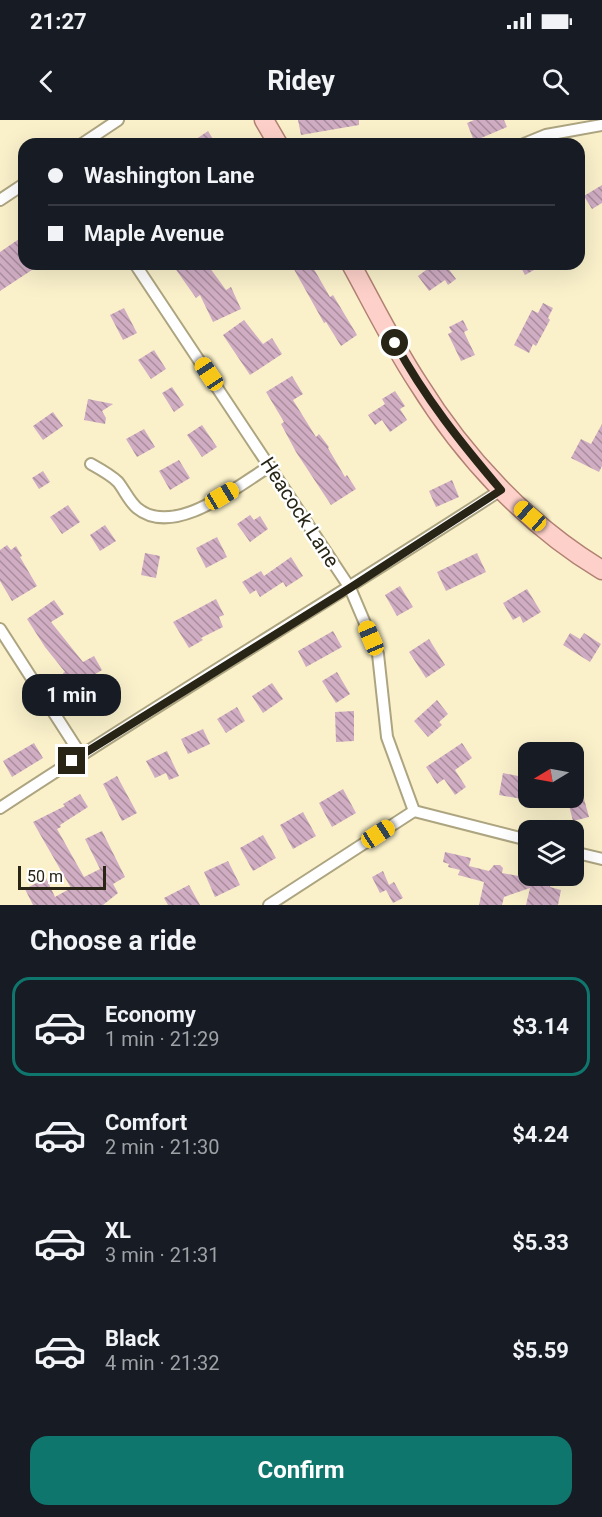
<!DOCTYPE html>
<meta charset="utf-8">
<style>
:root{--surface:#171b24;--page:#242831;--text:#f1f3f6;--muted:#9ea1a6;--line:#363941;--accent:#0f766e}
body{margin:0;font-family:Roboto,sans-serif;background:var(--page);color:var(--text);height:100vh;display:flex;flex-direction:column;font-size:22px;white-space:nowrap}
*{box-sizing:border-box;margin:0}
p{font-size:20px;color:var(--muted)}
.icon{flex:none;width:33px;height:33px;fill:none;stroke:currentColor;stroke-width:2;stroke-linecap:round;stroke-linejoin:round}
.map{position:relative;height:785px;overflow:hidden}
.drawer{display:flex;flex-direction:column;background:var(--surface);flex:1}
.drawer>*{flex:none}
.banner{position:absolute;left:18px;top:18px;width:567px;height:132px;border-radius:18px;box-shadow:0 6px 24px #0002;display:grid;align-content:center;height:132px;padding:0 30px;background:var(--surface)}
.needle{width:39px;rotate:260deg}
.fabs{position:absolute;left:518px;top:622px;display:grid;gap:12px}
.fabs a{display:grid;place-items:center;width:66px;height:66px;border-radius:12px;background:var(--surface);box-shadow:0 6px 24px #0002;font-size:30px}
.scale{position:absolute;left:18px;bottom:15px;width:88px;box-sizing:border-box;padding-left:6px;border:3px solid #282517;border-top:0;font-size:16px;line-height:21px;white-space:nowrap;color:#282517;-webkit-text-stroke:4px #fff;paint-order:stroke}
.end{position:absolute;width:27px;height:27px;margin:-14px;border:8px solid #282517;background:#fff;box-shadow:0 0 0 3px #fff}
.from{border-radius:50%}
.bubble{position:absolute;height:42px;border-radius:18px;background:var(--surface);box-shadow:0 6px 24px #0002;font-size:20px;font-weight:700;line-height:42px;text-align:center}
.car{position:absolute;width:18px;height:36px;margin:-18px -9px;border-radius:8px;box-shadow:0 0 4px 2px #0007;background:linear-gradient(#f5c518 24%,#345 0 40%,#f5c518 0 76%,#345 0 86%,#f5c518 0)}
.banner b{display:flex;align-items:center;gap:21px;height:57px;font-size:22px}
.banner b+b{border-top:2px solid var(--line)}
.banner i{width:15px;height:15px;background:var(--text)}
ul{padding:0;list-style:none}
li{display:flex;align-items:center;gap:18px;height:99px;margin:0 12px 9px;padding:0 18px;border:3px solid transparent;border-radius:18px}
li div{flex:1}
li b{display:block;font-size:22px}
li em{font-style:normal;font-weight:700}
li.on{border-color:var(--accent)}
li>.icon{width:54px;height:54px;stroke-width:1.5}
h2{padding:0 30px;font-size:27px;line-height:72px}
.action{display:flex;gap:12px;margin-top:auto;padding:12px 30px}
.action a{flex:1;height:69px;border-radius:18px;background:var(--accent);color:#fff;font-size:24px;font-weight:700;line-height:69px;text-align:center}
.status{display:flex;justify-content:space-between;align-items:center;height:42px;padding:0 30px;background:var(--surface);direction:ltr}
.status svg{height:16px;fill:currentColor}
header{display:flex;justify-content:space-between;align-items:center;height:78px;padding:0 30px;background:var(--surface);font-size:27px;font-weight:700}
.map>svg:first-child{display:block}
.building{fill:url(#building-back-hatch)}
.lines{fill:none;stroke-linecap:round;stroke-linejoin:round}
.street-casing{stroke:#ada480;stroke-width:14}
.primary-casing{stroke:#b18173;stroke-width:21}
.street{stroke:#fff;stroke-width:10}
.primary{stroke:#fdd1c9;stroke-width:18}
.route{stroke:#282517;stroke-width:8}
.labels{text-anchor:middle;stroke-width:5;stroke-linejoin:round;paint-order:stroke}
.street-label{font-size:20px;fill:#282517;stroke:#fff}
</style>
<div class="status"><b>21:27</b><svg viewBox="0 0 49 12"><path d="M0 12V9h3v3zM5 12V6h3v6zM10 12V3h3v9zM15 12V0h3v12zM26 1h20v11H26zM47 4h2v5h-2z"/></svg></div>
<header><svg class="icon" aria-label="back" viewBox="0 0 24 24"><path d="M15 5l-7 7 7 7"/></svg>Ridey<svg class="icon" aria-label="search" viewBox="0 0 24 24"><circle cx="10" cy="10" r="6"/><path d="M15 15l6 6"/></svg></header>
<div class="map">
<svg width="602" height="785" viewBox="0 0 602 785">
<defs>
<pattern id="building-back-hatch" width="6" height="6" patternUnits="userSpaceOnUse" patternTransform="scale(1.5)"><rect width="6" height="6" fill="#d0adc3"/><path d="M-1 5l2 2M0 0l6 6M5-1l2 2" fill="none" stroke="#a98d9d"/></pattern>
</defs>
<rect width="100%" height="100%" fill="#faf1cb"/>
<g class="building">
<path d="M298,0h61v5l-58,10z"/>
<path d="M474,0h30l3,7 -33,14 -7,-18z"/>
<path d="M208,11l8,13h-27z"/>
<path d="M602,65v18l-10,6 -8,-13z"/>
<path d="M19,119l5,7v18h17l-41,27v-39z"/>
<path d="M172,144h35l19,26 5,-3 10,22 -28,13 -13,-27 -4,3z"/>
<path d="M291,144h20l19,33 3,-2 24,40 -16,11 -15,-24 -2,1z"/>
<path d="M434,144h11l11,15 -8,6 -3,-5 -16,11 -11,-15z"/>
<path d="M519,144h26l-20,11z"/>
<path d="M543,183l10,5 -5,10 2,2 -14,26 -3,-2 -4,9 -15,-8 18,-35 6,3z"/>
<path d="M124,188l13,25 -14,7 -13,-25z"/>
<path d="M244,200l19,24 9,-6 10,16 -32,21 -27,-40z"/>
<path d="M463,200l5,10 -4,2 11,23 -14,6 -13,-27 4,-2 -3,-5z"/>
<path d="M154,230l12,19 -15,10 -13,-19z"/>
<path d="M292,256l11,18 -10,6 23,37 3,-3 10,13 -1,1 17,29 2,-2 9,14 -25,16 -35,-53 -15,-28 3,-2 -18,-30z"/>
<path d="M172,267l12,18 -10,7 -12,-19z"/>
<path d="M395,271l10,15 -5,3 7,11 -17,12 -8,-12 -7,5 -7,-10 17,-11 -3,-5z"/>
<path d="M88,279l25,5 -11,7 4,7 -1,6 -21,-4z"/>
<path d="M53,292l10,14 -20,14 -10,-14z"/>
<path d="M602,304v42l-3,6 -28,-14 10,-19 10,5z"/>
<path d="M202,305l15,22 -15,10 -15,-22z"/>
<path d="M144,309l11,18 -18,10 -11,-18z"/>
<path d="M179,340l11,18 -20,12 -11,-19z"/>
<path d="M43,351l7,11 -11,7 -7,-11z"/>
<path d="M452,360l7,17 -23,10 -7,-16z"/>
<path d="M68,385l12,17 -18,12 -12,-17z"/>
<path d="M250,395l4,5 6,-4 8,13 -18,13 -13,-18z"/>
<path d="M105,405l11,16 -16,10 -10,-16z"/>
<path d="M217,417l10,20 -21,11 -10,-20z"/>
<path d="M7,425l4,5 5,-4 6,10 -2,1 17,29 -25,15 -12,-20v-31z"/>
<path d="M145,433l15,3 -4,22 -15,-3z"/>
<path d="M477,433l9,19 -40,19 -9,-19z"/>
<path d="M291,437l12,19 -17,11 -3,-5 -23,15 -4,-7 -6,4 -8,-12 19,-11 3,5z"/>
<path d="M400,466l13,21 -16,9 -12,-21z"/>
<path d="M527,469l14,23 -18,11 -3,-7 -7,4 -10,-17z"/>
<path d="M216,479l8,16 -5,2 4,10 -22,11 2,2 -14,8 -16,-26z"/>
<path d="M54,480l10,14 -13,8 32,40 11,-6 8,14 -10,6 6,9 -22,12 -13,-24 2,-1 -20,-25 -18,-28z"/>
<path d="M333,511l9,16 -36,20 -8,-16z"/>
<path d="M570,513l10,6 4,-6 17,11 -11,18 -27,-17z"/>
<path d="M429,519l16,26 -19,13 -17,-26z"/>
<path d="M337,552l13,22 -14,9 -14,-22z"/>
<path d="M272,563l11,16 -20,14 -11,-17z"/>
<path d="M437,580l11,14 -9,8 3,3 -14,12 -14,-16z"/>
<path d="M237,587l8,14 -19,12 -9,-14z"/>
<path d="M354,591v30l-18,1 -1,-30z"/>
<path d="M203,609l7,15 -22,10 -7,-15z"/>
<path d="M34,623l9,15 -31,19 -9,-16z"/>
<path d="M462,623l10,15 -17,12 11,17 -11,8 -11,-16 -7,5 -11,-17z"/>
<path d="M167,631l12,25 -10,4 -3,-7 -11,5 -9,-17z"/>
<path d="M573,650h3l13,47 -16,4 -6,-23h6z"/>
<path d="M503,653l25,5v22l-29,-5z"/>
<path d="M117,656l20,37 -15,8 -19,-37z"/>
<path d="M343,669l13,24 -24,14 -13,-24z"/>
<path d="M80,674l8,13 -28,18 1,2 -4,2 27,48 16,-8 -15,-30 17,-8 23,46 -12,7 5,9 -15,12h-70l-8,-16 21,-11 9,19 16,-9 -38,-66 32,-16 -2,-2z"/>
<path d="M303,692l13,24 -23,13 -13,-24z"/>
<path d="M263,715l13,23 -23,13 -13,-23z"/>
<path d="M445,732l26,6 -2,8 20,5 5,-6h6l3,3 -1,5 43,8 6,3 -1,3 11,3 -3,15h-32l4,-17 -26,9 -2,8h-23l5,-23 -26,-7 2,-5 -12,-3 1,-3 -6,-2z"/>
<path d="M228,741l12,24 -25,12 -11,-25z"/>
<path d="M383,751l6,14 5,-3 9,16 -10,5 -7,-13 -6,3 -8,-16z"/>
<path d="M189,765l11,20h-32l-4,-7z"/>
</g>
<g class="lines">
<defs>
<g id="street">
<path d="M82,24l36,-24"/>
<path d="M524,24l22,-9 56,-10"/>
<path d="M0,80l24,-16"/>
<path d="M135,144l215,324 28,66 9,83 27,74 114,29"/>
<path d="M91,344c9,5 20,11 27,18 7,9 11,19 19,26 37,31 102,-23 133,-42"/>
<path d="M0,509l81,126"/>
<path d="M0,688c165,-109 335,-210 501,-318"/>
<path d="M573,732l29,7"/>
<path d="M269,785l145,-94"/>
</g>
<g id="primary">
<path d="M264,0l14,24"/>
<path d="M351,144c22,40 42,81 67,119 46,74 109,142 184,187"/>
</g>
</defs>
<use href="#street" class="street-casing"/>
<use href="#primary" class="primary-casing"/>
<use href="#street" class="street"/>
<use href="#primary" class="primary"/>
</g>
<g class="lines">
<path class="route" d="M72,641l278,-173 151,-98c-40,-47 -76,-92 -106,-147"/>
</g>
<g class="labels">
<g class="street-label">
<text transform="translate(300 392) rotate(57)" y="7">Heacock Lane</text>
</g>
</g>
</svg>
<div class="fabs">
<a><svg class="needle" viewBox="-14 -14 28 28"><path d="M0-13l5 13h-10z" fill="#e53935"/><path d="M0 13l5-13h-10z" fill="#9ea1a6"/></svg></a>
<a><svg class="icon" aria-label="layers" viewBox="0 0 24 24"><path d="M12 4l9 5-9 5-9-5zM3 14l9 5 9-5"/></svg></a>
</div>
<div class="scale">50 m</div>
<i class="end from" style="left:395px;top:223px"></i>
<i class="end" style="left:72px;top:641px"></i>
<div class="bubble" style="left:22px;top:554px;width:99px">1 min</div>
<i class="car" style="left:209px;top:254px;rotate:326deg"></i>
<i class="car" style="left:222px;top:376px;rotate:59deg"></i>
<i class="car" style="left:530px;top:396px;rotate:311deg"></i>
<i class="car" style="left:371px;top:518px;rotate:337deg"></i>
<i class="car" style="left:378px;top:714px;rotate:57deg"></i>
<div class="banner">
<b><i class="from"></i>Washington Lane</b>
<b><i></i>Maple Avenue</b>
</div>
</div>
<section class="drawer">
<h2>Choose a ride</h2>
<ul>
<li class="on"><svg class="icon" aria-label="car" viewBox="0 0 24 24"><path d="M5 17H2v-5l4-1 3-4h7l3 4 3 1v5h-3M9 17h6M6 11h13"/><circle cx="7" cy="17" r="2"/><circle cx="17" cy="17" r="2"/></svg><div><b>Economy</b><p>1 min · 21:29</p></div><em>$3.14</em></li>
<li><svg class="icon" aria-label="car" viewBox="0 0 24 24"><path d="M5 17H2v-5l4-1 3-4h7l3 4 3 1v5h-3M9 17h6M6 11h13"/><circle cx="7" cy="17" r="2"/><circle cx="17" cy="17" r="2"/></svg><div><b>Comfort</b><p>2 min · 21:30</p></div><em>$4.24</em></li>
<li><svg class="icon" aria-label="car" viewBox="0 0 24 24"><path d="M5 17H2v-5l4-1 3-4h7l3 4 3 1v5h-3M9 17h6M6 11h13"/><circle cx="7" cy="17" r="2"/><circle cx="17" cy="17" r="2"/></svg><div><b>XL</b><p>3 min · 21:31</p></div><em>$5.33</em></li>
<li><svg class="icon" aria-label="car" viewBox="0 0 24 24"><path d="M5 17H2v-5l4-1 3-4h7l3 4 3 1v5h-3M9 17h6M6 11h13"/><circle cx="7" cy="17" r="2"/><circle cx="17" cy="17" r="2"/></svg><div><b>Black</b><p>4 min · 21:32</p></div><em>$5.59</em></li>
</ul>
<div class="action"><a>Confirm</a></div>
</section>
